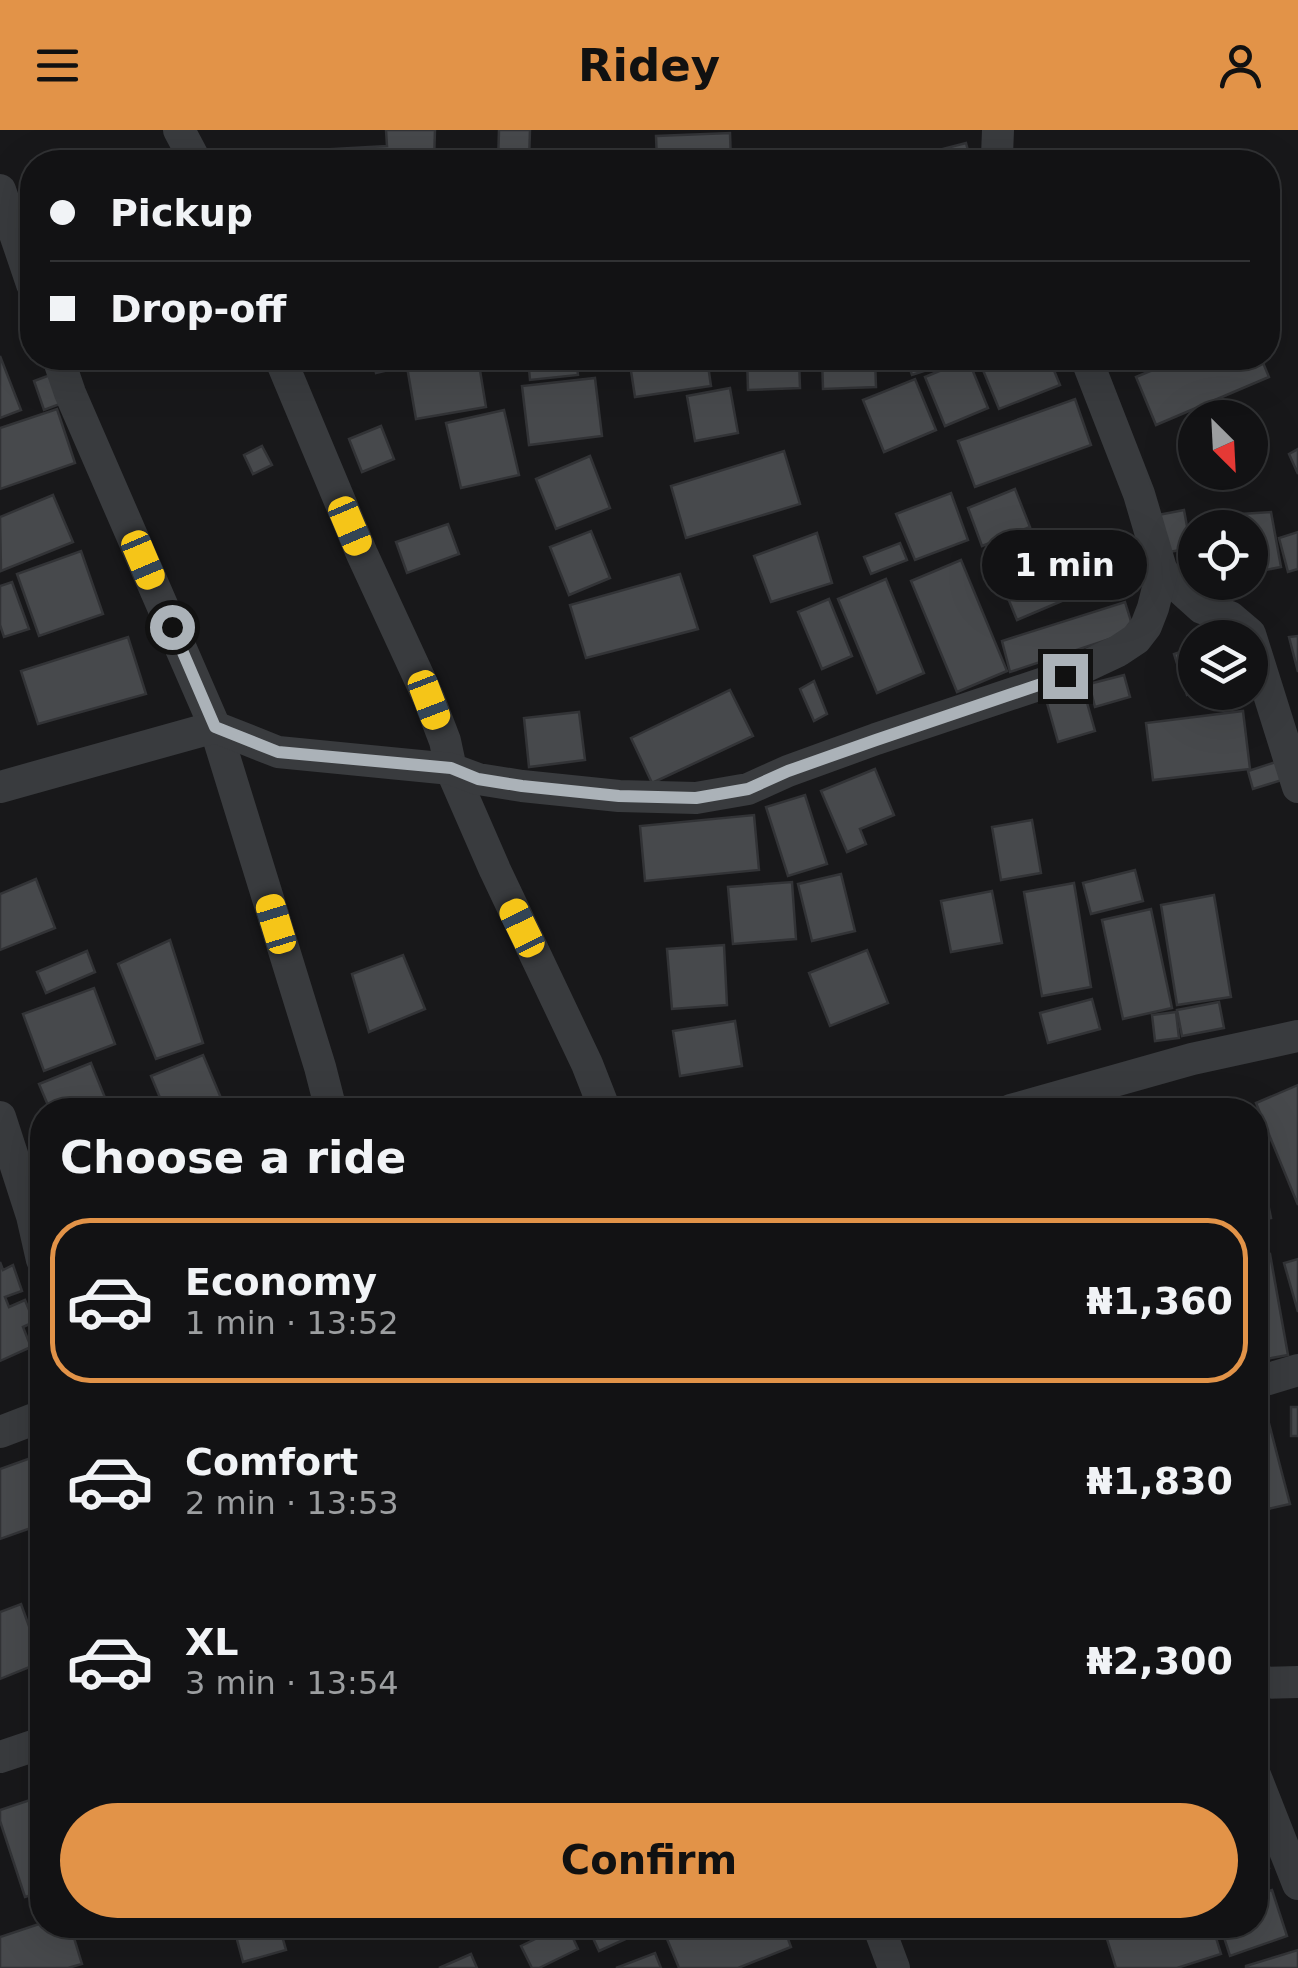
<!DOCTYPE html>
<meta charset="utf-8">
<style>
:root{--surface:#121214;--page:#1b1b1d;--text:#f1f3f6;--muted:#9c9ea0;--line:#313234;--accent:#e29348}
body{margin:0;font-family:"DejaVu Sans",sans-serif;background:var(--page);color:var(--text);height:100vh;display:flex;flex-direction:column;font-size:38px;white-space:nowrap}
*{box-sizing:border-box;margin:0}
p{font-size:32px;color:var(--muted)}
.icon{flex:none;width:55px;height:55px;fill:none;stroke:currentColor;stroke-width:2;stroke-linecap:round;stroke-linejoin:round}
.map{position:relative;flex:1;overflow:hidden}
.drawer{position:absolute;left:30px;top:968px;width:1238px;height:840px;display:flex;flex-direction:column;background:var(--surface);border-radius:40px;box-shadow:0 10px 40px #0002,0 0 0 2px var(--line)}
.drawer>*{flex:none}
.top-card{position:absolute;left:20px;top:20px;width:1260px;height:220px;border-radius:40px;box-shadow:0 10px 40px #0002,0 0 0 2px var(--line);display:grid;align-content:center;height:220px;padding:0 30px;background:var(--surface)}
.needle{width:65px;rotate:156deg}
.buttons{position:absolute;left:1178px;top:270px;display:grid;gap:20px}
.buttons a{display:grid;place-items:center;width:90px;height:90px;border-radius:50%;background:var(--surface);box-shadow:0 10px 40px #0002,0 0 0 2px var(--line);font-size:50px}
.end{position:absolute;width:45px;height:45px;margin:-22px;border:12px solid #abb2b8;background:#111;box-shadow:0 0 0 5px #111}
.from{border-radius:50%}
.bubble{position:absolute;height:70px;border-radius:35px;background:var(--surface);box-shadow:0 10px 40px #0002,0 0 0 2px var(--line);font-size:32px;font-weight:600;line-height:70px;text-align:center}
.car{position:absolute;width:30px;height:60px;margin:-30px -15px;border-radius:12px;box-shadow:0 0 8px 2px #0007;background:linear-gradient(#f5c518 24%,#345 0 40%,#f5c518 0 76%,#345 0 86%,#f5c518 0)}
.top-card b{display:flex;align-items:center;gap:35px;height:95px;font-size:38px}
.top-card b+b{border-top:2px solid var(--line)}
.top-card i{width:25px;height:25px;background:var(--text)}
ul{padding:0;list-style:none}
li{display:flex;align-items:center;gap:30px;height:165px;margin:0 20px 15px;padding:0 10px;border:5px solid transparent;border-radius:40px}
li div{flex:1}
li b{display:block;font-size:38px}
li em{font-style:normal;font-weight:600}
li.current{border-color:var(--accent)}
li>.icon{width:90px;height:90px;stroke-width:1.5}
h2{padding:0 30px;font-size:45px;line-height:120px}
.cta{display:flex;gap:20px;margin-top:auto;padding:20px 30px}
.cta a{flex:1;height:115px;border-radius:60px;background:var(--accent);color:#111;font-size:40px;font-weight:600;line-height:115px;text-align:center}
header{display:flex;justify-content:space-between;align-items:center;height:130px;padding:0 30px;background:var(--accent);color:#111;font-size:45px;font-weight:600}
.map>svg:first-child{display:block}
.building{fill:#47494c;stroke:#323336;stroke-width:2.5}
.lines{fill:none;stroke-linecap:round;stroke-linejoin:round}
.street{stroke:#393b3e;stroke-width:32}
.route{stroke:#abb2b8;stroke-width:12}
</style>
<header><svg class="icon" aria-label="menu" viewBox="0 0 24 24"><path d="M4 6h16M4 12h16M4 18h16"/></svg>Ridey<svg class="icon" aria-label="person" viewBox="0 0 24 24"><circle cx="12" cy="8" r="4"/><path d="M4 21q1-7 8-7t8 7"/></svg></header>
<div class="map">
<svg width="1298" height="1838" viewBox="0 0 1298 1838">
<rect width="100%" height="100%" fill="#18181a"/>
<g class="building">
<path d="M386,0h49l-1,32h-116l-1,-12 70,-4z"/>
<path d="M499,0h31l-1,32h-31z"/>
<path d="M730,3l1,29h-74l-1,-26z"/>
<path d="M966,13l5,19h-79z"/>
<path d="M0,226l21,54 -21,8z"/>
<path d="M109,228h25l-22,8z"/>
<path d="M372,228h23l2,10 -21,5z"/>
<path d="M426,228h52l8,49 -70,12 -10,-58z"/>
<path d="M528,228h48l2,17 -48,5z"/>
<path d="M629,228h78l4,28 -76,11z"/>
<path d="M747,228h52l1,30 -52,2z"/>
<path d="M822,228h53l1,29 -53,2z"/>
<path d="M906,228h58l-52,17z"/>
<path d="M978,228h71l11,27 -61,24z"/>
<path d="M1181,228h80l8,19 -113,48 -20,-48z"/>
<path d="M968,229l20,49 -43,18 -20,-49z"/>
<path d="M58,242l10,29 -24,9 -10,-29z"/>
<path d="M595,248l7,58 -73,9 -7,-59z"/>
<path d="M915,249l21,51 -52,22 -21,-52z"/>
<path d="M730,258l8,45 -43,8 -8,-45z"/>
<path d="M1075,269l16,46 -116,42 -17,-46z"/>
<path d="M57,279l18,54 -75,26v-61z"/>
<path d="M504,280l15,65 -58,13 -15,-65z"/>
<path d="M381,296l13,33 -32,13 -13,-33z"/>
<path d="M262,316l10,19 -19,9 -9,-19z"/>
<path d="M1298,319v25l-9,-20z"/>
<path d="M784,321l16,53 -114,34 -15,-52z"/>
<path d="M590,326l20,52 -54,21 -20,-50z"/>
<path d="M1015,359l15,38 -48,19 -14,-38z"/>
<path d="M951,363l17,47 -53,20 -19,-46z"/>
<path d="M53,365l20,47 -72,29 -1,-54z"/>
<path d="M1184,380l7,38 -27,5 -6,-38z"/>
<path d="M1271,382l10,55 -31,6v-45h-8l-1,-14z"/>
<path d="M448,394l11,30 -52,19 -11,-31z"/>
<path d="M591,401l19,47 -41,17 -19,-48z"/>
<path d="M1298,402v37l-10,3 -9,-34z"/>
<path d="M817,403l15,50 -61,19 -17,-46z"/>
<path d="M1089,403l20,48 -92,39 -20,-49z"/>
<path d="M900,413l7,17 -36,14 -7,-17z"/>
<path d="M81,421l22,63 -64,22 -22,-62z"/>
<path d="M961,430l46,111 -50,21 -46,-111z"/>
<path d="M680,444l18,55 -112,29 -16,-53z"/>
<path d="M886,449l38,94 -47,20 -39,-94z"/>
<path d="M12,452l17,47 -25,8 -4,-12v-39z"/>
<path d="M829,469l23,57 -30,13 -24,-57z"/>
<path d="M1125,472l9,29 -124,41 -8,-31z"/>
<path d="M1298,506v36l-9,-35z"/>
<path d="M128,507l18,57 -108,30 -17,-53z"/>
<path d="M1195,517l1,45 -9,3 -13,-41z"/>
<path d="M1124,545l6,22 -35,10 -6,-23z"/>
<path d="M814,551l13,33 -13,7 -14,-32z"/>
<path d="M730,560l23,46 -101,47 -21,-45z"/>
<path d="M1084,562l11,39 -37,11 -11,-39z"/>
<path d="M1243,581l7,58 -97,11 -7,-57z"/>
<path d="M579,582l6,48 -56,7 -5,-49z"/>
<path d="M1276,632l6,18 -29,9 -5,-18z"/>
<path d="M875,639l19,46 -34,14 6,15 -19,8 -26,-61z"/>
<path d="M805,665l22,69 -39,12 -22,-69z"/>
<path d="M754,685l5,55 -114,11 -5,-55z"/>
<path d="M1032,690l9,53 -40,7 -9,-53z"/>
<path d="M1135,740l8,31 -52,13 -8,-31z"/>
<path d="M841,744l14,57 -43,10 -14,-57z"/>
<path d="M36,749l19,49 -55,22v-56z"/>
<path d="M792,752l4,57 -63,5 -5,-57z"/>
<path d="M1074,753l17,104 -49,9 -18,-104z"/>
<path d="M992,761l10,52 -51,9 -10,-51z"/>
<path d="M1214,765l17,102 -54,8 -16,-100z"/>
<path d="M1151,779l21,99 -49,11 -21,-99z"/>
<path d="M170,810l33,103 -47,16 -38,-95z"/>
<path d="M724,815l3,60 -55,4 -5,-60z"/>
<path d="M867,820l21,53 -58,23 -21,-53z"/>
<path d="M87,821l8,21 -49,21 -9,-21z"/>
<path d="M403,825l22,54 -56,23 -17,-58z"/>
<path d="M94,858l21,56 -71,27 -21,-57z"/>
<path d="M1092,869l8,30 -52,14 -8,-30z"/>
<path d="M1219,872l5,26 -42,8 -5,-26z"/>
<path d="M1176,882l3,26 -24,3 -3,-26z"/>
<path d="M735,891l7,45 -62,10 -7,-45z"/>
<path d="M203,925l23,55h-61l-14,-34z"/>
<path d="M91,933l19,47h-60l-11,-26z"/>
<path d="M1298,955v120l-42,-102z"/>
<path d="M1261,1039l10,49 -16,4v-52z"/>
<path d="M1270,1124l18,101 -33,6v-104z"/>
<path d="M1298,1129v53l-14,-49z"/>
<path d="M0,1132l3,8 10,-5 9,26 -17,6 4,10 16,-7 9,22 -11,5 8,20 -31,14z"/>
<rect x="1291" y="1277" width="7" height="29"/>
<path d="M1265,1278l25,96 -35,8v-101z"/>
<path d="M39,1325l3,8v61l-42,15v-70z"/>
<path d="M21,1474l21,58 -42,17v-67z"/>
<path d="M42,1666v96l-17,5 -25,-76v-11z"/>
<path d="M1255,1702l14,36 -14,6z"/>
<path d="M1272,1760l15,46 -57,20 -10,-31h35v-30z"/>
<path d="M42,1793v2h28l12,39 -14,4h-68v-31z"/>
<path d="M233,1795h46l7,25 -43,12z"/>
<path d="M291,1795h32l-30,8z"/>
<path d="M564,1795h3l11,24 -39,19h-7l-11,-22z"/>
<path d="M587,1795h62l1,3 -51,23z"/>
<path d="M702,1795h81l8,22 -53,21h-59l-12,-29z"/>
<path d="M1155,1795h57l9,29 -44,14h-61l-9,-29z"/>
<path d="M1298,1820v18h-52v-2z"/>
<path d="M655,1823l6,15h-45z"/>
<path d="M471,1824l6,14h-38z"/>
</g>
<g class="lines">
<g class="street">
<path d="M179,0l17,32"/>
<path d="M998,0l-1,26 2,6"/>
<path d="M0,60l32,94"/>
<path d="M58,228l12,35 145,334 105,340 11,43"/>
<path d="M280,228l82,196 67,145 16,42 6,28 44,101 92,194 18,46"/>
<path d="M1162,442l40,36 28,9 20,17 48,153"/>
<path d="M0,657l215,-60 63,25 173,17 27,10 44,7 97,10 77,2 52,-9 40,-18 88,-32 189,-63 53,-25 18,-12 10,-13 7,-18 9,-36 -23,-78 -53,-136"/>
<path d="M1011,980l181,-51 106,-23"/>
<path d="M0,987l32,99 10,44"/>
<path d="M1255,1253l43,-13"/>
<path d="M0,1302l42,-16"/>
<path d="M1255,1553l43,-1"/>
<path d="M0,1627l42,-14"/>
<path d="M1255,1645l43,109"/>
<path d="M878,1795l16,43"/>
</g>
</g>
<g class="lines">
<path class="route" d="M172,497l43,100 63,25 173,16 27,11 44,7 97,10 77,2 52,-9 40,-18 88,-31 189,-64"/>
</g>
</svg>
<div class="buttons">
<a><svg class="needle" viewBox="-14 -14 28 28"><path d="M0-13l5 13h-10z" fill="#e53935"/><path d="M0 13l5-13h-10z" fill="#9c9ea0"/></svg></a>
<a><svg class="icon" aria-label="locate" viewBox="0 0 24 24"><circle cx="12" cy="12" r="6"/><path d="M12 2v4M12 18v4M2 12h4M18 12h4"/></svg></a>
<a><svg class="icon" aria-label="layers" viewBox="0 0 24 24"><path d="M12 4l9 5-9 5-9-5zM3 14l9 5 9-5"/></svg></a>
</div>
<i class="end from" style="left:172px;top:497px"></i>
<i class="end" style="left:1065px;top:546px"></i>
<div class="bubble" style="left:982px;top:400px;width:165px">1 min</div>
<i class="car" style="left:350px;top:396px;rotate:157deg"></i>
<i class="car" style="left:143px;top:430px;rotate:157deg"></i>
<i class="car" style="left:429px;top:570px;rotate:159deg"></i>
<i class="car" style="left:276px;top:794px;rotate:343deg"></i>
<i class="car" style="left:522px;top:798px;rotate:334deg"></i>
<div class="top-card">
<b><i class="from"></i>Pickup</b>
<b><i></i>Drop-off</b>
</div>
<section class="drawer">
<h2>Choose a ride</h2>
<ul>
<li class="current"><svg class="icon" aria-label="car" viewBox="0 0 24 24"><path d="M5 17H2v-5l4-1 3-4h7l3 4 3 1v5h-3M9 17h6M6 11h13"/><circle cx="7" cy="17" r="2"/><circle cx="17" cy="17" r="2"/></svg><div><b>Economy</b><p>1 min · 13:52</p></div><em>₦1,360</em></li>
<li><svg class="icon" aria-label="car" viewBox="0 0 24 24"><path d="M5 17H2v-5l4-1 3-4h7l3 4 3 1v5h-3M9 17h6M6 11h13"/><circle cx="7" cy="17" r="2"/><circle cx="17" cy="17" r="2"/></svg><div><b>Comfort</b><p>2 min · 13:53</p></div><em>₦1,830</em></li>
<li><svg class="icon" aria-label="car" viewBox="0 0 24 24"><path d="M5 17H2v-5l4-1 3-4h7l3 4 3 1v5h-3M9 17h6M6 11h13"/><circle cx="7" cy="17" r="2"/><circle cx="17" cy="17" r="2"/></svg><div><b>XL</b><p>3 min · 13:54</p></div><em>₦2,300</em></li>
</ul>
<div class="cta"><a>Confirm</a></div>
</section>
</div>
